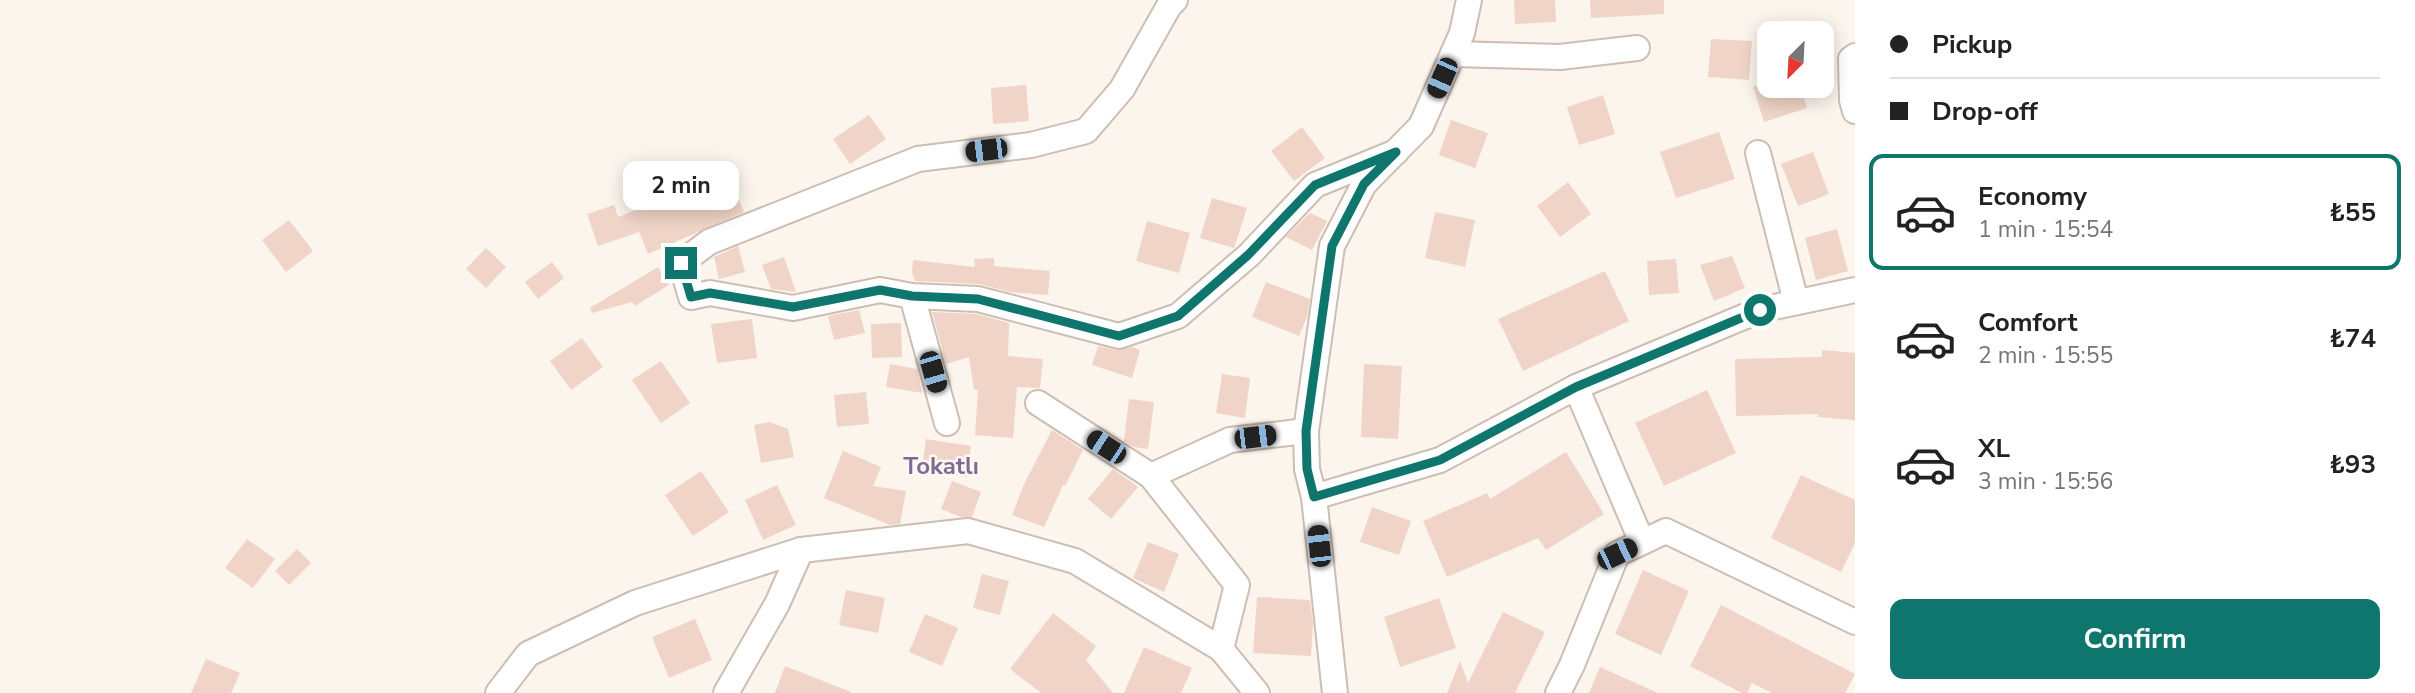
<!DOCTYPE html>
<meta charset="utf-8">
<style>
:root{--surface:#fff;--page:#f2f2f2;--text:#222;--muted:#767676;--line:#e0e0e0;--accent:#0f766e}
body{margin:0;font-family:"Nunito Sans",sans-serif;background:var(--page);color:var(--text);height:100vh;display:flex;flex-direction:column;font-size:26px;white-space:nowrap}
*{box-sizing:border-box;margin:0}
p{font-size:23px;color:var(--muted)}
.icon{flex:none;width:38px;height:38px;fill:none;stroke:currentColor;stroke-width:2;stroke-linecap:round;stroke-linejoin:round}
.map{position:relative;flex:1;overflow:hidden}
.panel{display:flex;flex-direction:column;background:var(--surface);width:560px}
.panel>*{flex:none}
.guide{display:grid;align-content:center;height:154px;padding:0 35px;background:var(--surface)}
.needle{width:46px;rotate:204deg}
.tools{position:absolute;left:1757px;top:21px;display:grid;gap:14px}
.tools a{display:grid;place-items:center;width:77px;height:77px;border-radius:14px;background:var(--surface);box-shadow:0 4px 18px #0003;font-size:35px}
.end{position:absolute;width:32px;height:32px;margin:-16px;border:9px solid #0f766e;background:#fff;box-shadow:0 0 0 4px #fff}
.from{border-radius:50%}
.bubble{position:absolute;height:49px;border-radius:14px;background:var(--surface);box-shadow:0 4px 18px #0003;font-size:23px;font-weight:700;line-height:49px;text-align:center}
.car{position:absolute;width:21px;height:42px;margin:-21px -10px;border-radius:9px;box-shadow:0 0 5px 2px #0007;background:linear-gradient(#222 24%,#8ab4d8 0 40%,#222 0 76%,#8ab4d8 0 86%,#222 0)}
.guide b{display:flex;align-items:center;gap:24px;height:66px;font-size:26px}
.guide b+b{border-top:2px solid var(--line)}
.guide i{width:18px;height:18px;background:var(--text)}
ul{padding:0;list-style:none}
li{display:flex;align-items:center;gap:21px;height:116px;margin:0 14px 10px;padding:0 21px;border:4px solid transparent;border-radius:14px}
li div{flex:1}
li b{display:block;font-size:26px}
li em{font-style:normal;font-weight:700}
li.active{border-color:var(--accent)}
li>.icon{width:63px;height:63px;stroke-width:1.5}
.button{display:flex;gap:14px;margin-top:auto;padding:14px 35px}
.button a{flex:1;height:80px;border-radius:14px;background:var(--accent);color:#fff;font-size:28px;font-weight:700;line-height:80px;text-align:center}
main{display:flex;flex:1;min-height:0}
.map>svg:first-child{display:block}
.building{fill:#efd4c7}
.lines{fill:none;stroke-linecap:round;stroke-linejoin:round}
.minor-casing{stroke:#cebdb2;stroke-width:28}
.minor{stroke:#fff;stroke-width:24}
.route{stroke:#0f766e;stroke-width:9}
.labels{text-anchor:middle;stroke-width:5;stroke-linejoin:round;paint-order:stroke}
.quarter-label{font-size:24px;font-weight:bold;fill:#816991;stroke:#fef9f4}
</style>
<main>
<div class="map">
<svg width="1855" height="693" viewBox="0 0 1855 693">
<rect width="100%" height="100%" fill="#fcf5ed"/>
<g class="building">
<path d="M1514,0h41l1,22 -41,2z"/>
<path d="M1590,0h74v14l-73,4z"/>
<path d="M1711,39l41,2 -3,39 -41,-3z"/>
<path d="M1026,85l3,36 -36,3 -2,-36z"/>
<path d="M1753,86h47l7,22 -43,14z"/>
<path d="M1603,95l12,39 -36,11 -12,-38z"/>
<path d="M869,115l17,24 -36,25 -17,-25z"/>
<path d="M1451,120l37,13 -13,35 -36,-13z"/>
<path d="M1302,127l23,31 -31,23 -23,-30z"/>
<path d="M1719,132l16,47 -59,19 -16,-46z"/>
<path d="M1813,152l16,42 -31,12 -17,-42z"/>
<path d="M1568,182l23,32 -31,23 -23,-31z"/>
<path d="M733,185l11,27 -96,42 -9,-22 -41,14 -11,-32 27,-9 4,12 46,-18 4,9z"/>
<path d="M1212,198l35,10 -13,40 -34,-10z"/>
<path d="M1435,212l40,8 -10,47 -40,-9z"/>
<path d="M1310,213l17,8 -15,29 -26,-13z"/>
<path d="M289,220l24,31 -27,21 -24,-32z"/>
<path d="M1147,221l43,12 -11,40 -43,-12z"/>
<path d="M1837,229l11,42 -32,9 -11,-42z"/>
<path d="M738,246l7,26 -26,7 -5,-22z"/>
<path d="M486,248l20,19 -20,21 -20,-19z"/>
<path d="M1732,256l13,32 -31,13 -14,-36z"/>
<path d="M784,257l12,35 -25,-3 -9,-24z"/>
<path d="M994,258v8l56,5 -2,24 -38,-3 -31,-8 -64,-3 -3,-9 1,-12 62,7 -1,-8z"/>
<path d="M1676,259l3,34 -30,2 -2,-34z"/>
<path d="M552,262l12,16 -26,21 -13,-17z"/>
<path d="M658,267l11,18 -34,21 -3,-4 -40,11 -2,-5z"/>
<path d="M1605,271l24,50 -106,50 -25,-52z"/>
<path d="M1266,282l44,17 -3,18 -8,19 -47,-19z"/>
<path d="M859,310l6,23 -31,7 -6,-24z"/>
<path d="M932,312l44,2 33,9 -1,33 35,3 -3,29 -23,-1 -4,51 -38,-3 3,-45h-4l-5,-33 -23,7z"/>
<path d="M752,319l5,39 -40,5 -6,-39z"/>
<path d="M901,323l1,34 -30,1 -1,-34z"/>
<path d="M582,338l21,29 -32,23 -21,-29z"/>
<path d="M1098,346l18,4 16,-3 8,3 -8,28 -40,-13z"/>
<path d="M1822,350l33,3v67l-37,-3v-3l-82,2 -1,-57 87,-2z"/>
<path d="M661,361l29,42 -29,20 -29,-43z"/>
<path d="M890,364l27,5 5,24 -36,-6z"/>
<path d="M1364,364l38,2 -4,73 -37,-2z"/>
<path d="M1222,374l28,4 -5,40 -29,-5z"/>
<path d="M1707,390l29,63 -72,33 -29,-63z"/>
<path d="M866,392l3,32 -32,3 -3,-32z"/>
<path d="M1129,399l25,3 -6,47 -14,-2 -10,-6z"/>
<path d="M770,422l18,7 6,28 -33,6 -7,-38z"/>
<path d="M1052,430l31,20 -18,36 -2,-1 -19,42 -32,-12 12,-31z"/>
<path d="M926,439l45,7 -4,31 -45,-7z"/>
<path d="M843,451l38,16 -8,19 33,5 -6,33 -10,1 -66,-27z"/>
<path d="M1566,452l38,62 -58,36 -8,-12 -91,39 -24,-56 64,-28 3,6z"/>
<path d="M1113,469l25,18 -27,32 -23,-20z"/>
<path d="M701,471l28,41 -36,24 -28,-41z"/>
<path d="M1801,475l54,25v43l-14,29 -70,-34z"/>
<path d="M952,481l29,11 -9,25h-11l-20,-8z"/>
<path d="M777,485l19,40 -33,15 -18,-40z"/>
<path d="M1372,507l39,14 -12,34 -39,-13z"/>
<path d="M247,539l28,20 -22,29 -28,-20z"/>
<path d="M1148,542l31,12 -15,38 -31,-14z"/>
<path d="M297,549l14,14 -22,22 -14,-14z"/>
<path d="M1643,570l46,21 -28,64 -46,-21z"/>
<path d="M982,574l27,7 -9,34 -27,-7z"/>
<path d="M846,590l39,8 -7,35 -39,-8z"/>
<path d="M1257,597l53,3 3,23 -2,33 -58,-3z"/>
<path d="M1439,598l17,50 -56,19 -16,-50z"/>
<path d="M1721,605l134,69 -10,19h-73l-20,-10 -5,10h-5l-52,-27z"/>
<path d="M1503,612l42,20 -30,61h-68l13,-32 8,22z"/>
<path d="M1053,613l43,33 -10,14 27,33h-72l-31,-24z"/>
<path d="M925,614l33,14 -16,38 -33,-14z"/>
<path d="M695,619l17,41 -43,18 -17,-41z"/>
<path d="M1144,647l48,21 -11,25h-57z"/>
<path d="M206,659l34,14 -9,20h-40z"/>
<path d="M785,666l66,26v1h-76z"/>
<path d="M1600,667l58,26h-69z"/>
</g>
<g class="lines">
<defs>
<g id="minor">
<path d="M1175,0l-6,6 -47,83 -36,42 -55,14 -113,14 -209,83 -28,21 10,34 19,-4 83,15 87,-18 32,6 66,3 141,37 59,-20 71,-61 66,-70 81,-33"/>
<path d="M1453,54l107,3 77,-9"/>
<path d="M1855,56l-4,3 1,41 3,11"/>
<path d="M1758,153l38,149"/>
<path d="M912,296l35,127"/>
<path d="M1576,387l66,155"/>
<path d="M1038,403l113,73 86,109 -16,64"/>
<path d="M1151,476l79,-36 76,-9"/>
<path d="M1314,497l126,-37 136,-73 184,-77 95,-20"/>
<path d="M498,693l30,-39 107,-51 166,-53"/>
<path d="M726,693l51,-89 24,-54 167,-19 107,30 146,88 36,44"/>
<path d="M1335,693l-21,-196 -7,-28 -1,-38 26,-185 32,-62 57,-58 41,-93 7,-33"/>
<path d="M1558,693l14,-28 45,-111 49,-23 189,91"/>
</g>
</defs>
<use href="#minor" class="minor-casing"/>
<use href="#minor" class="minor"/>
</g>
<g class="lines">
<path class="route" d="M681,263l10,34 19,-4 83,14 87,-17 32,6 66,3 141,37 59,-20 70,-61 67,-70 81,-33 -32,32 -32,62 -26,185 1,38 7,28 126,-37 136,-73 184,-77"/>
</g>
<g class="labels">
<g class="quarter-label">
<text x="941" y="474">Tokatlı</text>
</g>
</g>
</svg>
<div class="tools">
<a><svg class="needle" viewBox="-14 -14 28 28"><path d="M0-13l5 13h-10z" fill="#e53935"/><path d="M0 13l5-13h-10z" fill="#767676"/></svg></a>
</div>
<i class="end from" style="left:1760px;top:310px"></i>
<i class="end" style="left:681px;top:263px"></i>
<div class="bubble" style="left:623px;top:161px;width:116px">2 min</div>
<i class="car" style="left:1442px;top:78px;rotate:204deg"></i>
<i class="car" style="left:986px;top:150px;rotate:263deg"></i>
<i class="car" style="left:933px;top:372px;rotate:164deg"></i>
<i class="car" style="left:1255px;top:437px;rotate:83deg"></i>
<i class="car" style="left:1106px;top:447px;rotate:303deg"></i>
<i class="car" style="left:1319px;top:546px;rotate:354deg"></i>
<i class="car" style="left:1617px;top:554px;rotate:64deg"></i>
</div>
<section class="panel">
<div class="guide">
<b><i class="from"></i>Pickup</b>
<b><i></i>Drop-off</b>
</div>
<ul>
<li class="active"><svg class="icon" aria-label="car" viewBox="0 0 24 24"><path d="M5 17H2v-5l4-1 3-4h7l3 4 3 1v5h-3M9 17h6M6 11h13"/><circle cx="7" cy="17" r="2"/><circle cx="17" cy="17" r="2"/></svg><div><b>Economy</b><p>1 min · 15:54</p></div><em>₺55</em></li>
<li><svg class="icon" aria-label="car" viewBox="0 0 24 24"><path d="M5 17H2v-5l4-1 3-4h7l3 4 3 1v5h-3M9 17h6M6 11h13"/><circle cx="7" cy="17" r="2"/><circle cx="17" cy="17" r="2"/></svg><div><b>Comfort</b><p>2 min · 15:55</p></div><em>₺74</em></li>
<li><svg class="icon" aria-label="car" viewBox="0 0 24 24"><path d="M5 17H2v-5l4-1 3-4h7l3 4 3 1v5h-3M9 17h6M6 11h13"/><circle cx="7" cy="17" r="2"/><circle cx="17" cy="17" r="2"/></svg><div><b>XL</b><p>3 min · 15:56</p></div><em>₺93</em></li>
</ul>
<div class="button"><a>Confirm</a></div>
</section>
</main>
